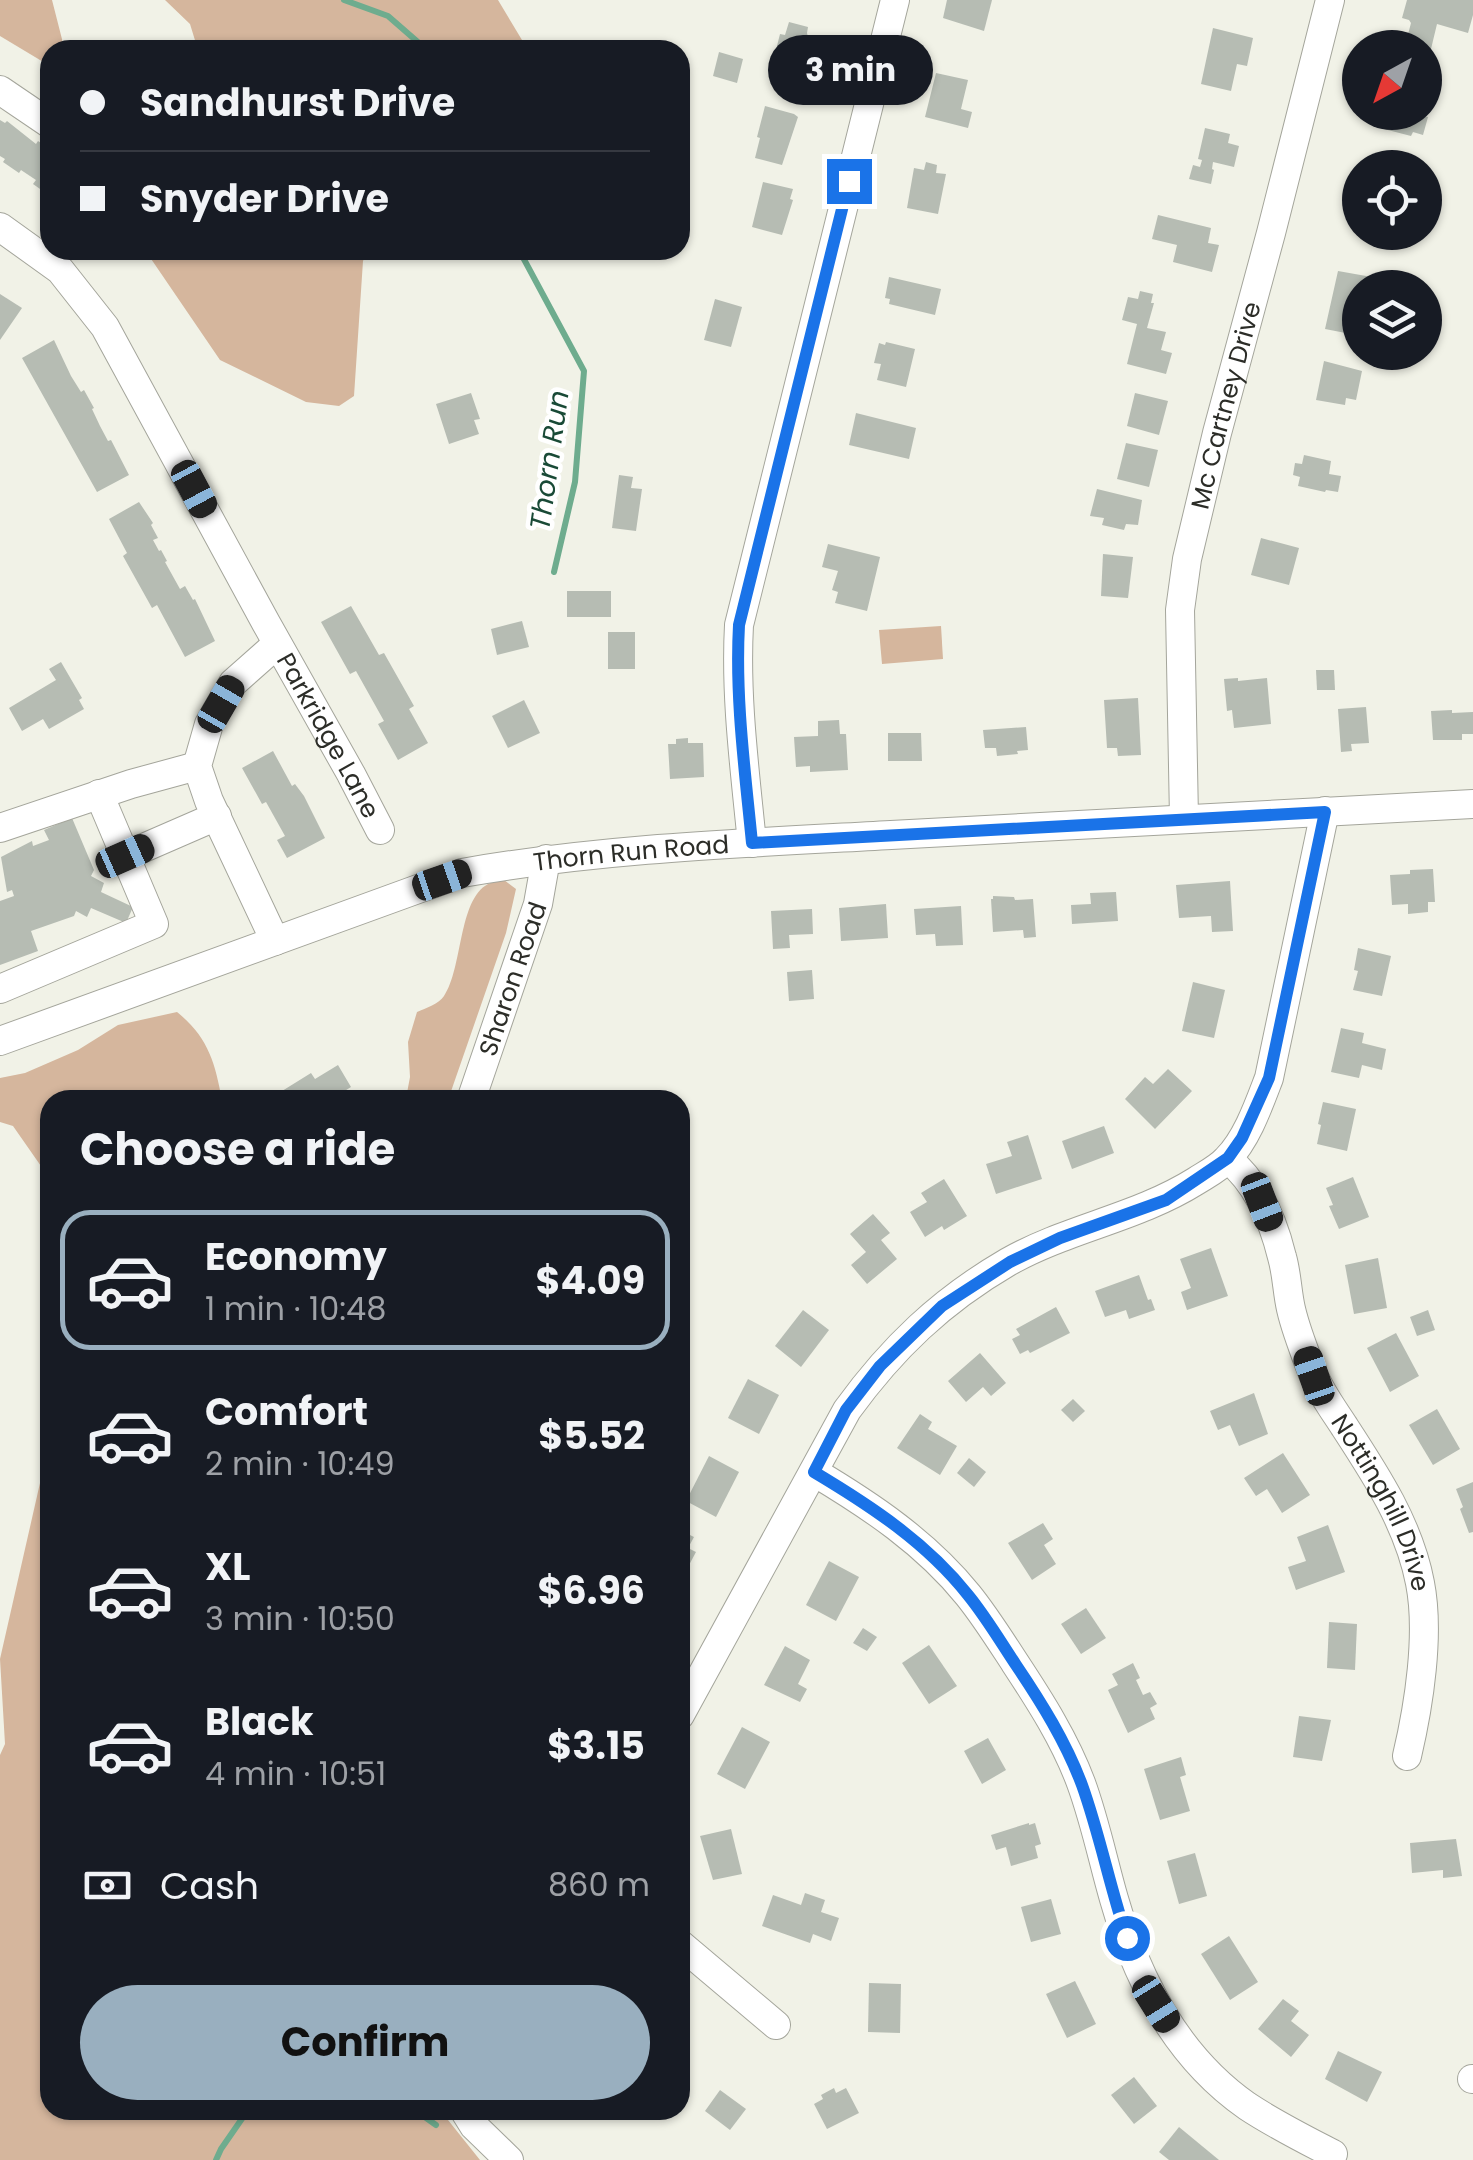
<!DOCTYPE html>
<meta charset="utf-8">
<style>
:root{--surface:#171b24;--page:#20242c;--text:#f1f3f6;--muted:#9ea1a6;--line:#363941;--accent:#99afbf}
body{margin:0;font-family:Poppins,sans-serif;background:var(--page);color:var(--text);height:100vh;display:flex;flex-direction:column;font-size:38px;white-space:nowrap}
*{box-sizing:border-box;margin:0}
p{font-size:32px;color:var(--muted)}
.icon{flex:none;width:55px;height:55px;fill:none;stroke:currentColor;stroke-width:2;stroke-linecap:round;stroke-linejoin:round}
.map{position:relative;flex:1;overflow:hidden}
.drawer{position:absolute;left:40px;top:1090px;width:650px;height:1030px;display:flex;flex-direction:column;background:var(--surface);border-radius:30px;box-shadow:0 2px 8px #0004}
.drawer>*{flex:none}
.top-card{position:absolute;left:40px;top:40px;width:650px;height:220px;border-radius:30px;box-shadow:0 2px 8px #0004;display:grid;align-content:center;height:220px;padding:0 40px;background:var(--surface)}
.needle{width:65px;rotate:220deg}
.buttons{position:absolute;left:1342px;top:30px;display:grid;gap:20px}
.buttons a{display:grid;place-items:center;width:100px;height:100px;border-radius:50%;background:var(--surface);box-shadow:0 2px 8px #0004;font-size:50px}
.end{position:absolute;width:45px;height:45px;margin:-22px;border:12px solid #1a73e8;background:#fff;box-shadow:0 0 0 5px #fff}
.from{border-radius:50%}
.bubble{position:absolute;height:70px;border-radius:35px;background:var(--surface);box-shadow:0 2px 8px #0004;font-size:32px;font-weight:700;line-height:70px;text-align:center}
.car{position:absolute;width:30px;height:60px;margin:-30px -15px;border-radius:12px;box-shadow:0 0 8px 2px #0007;background:linear-gradient(#222 24%,#8ab4d8 0 40%,#222 0 76%,#8ab4d8 0 86%,#222 0)}
.top-card b{display:flex;align-items:center;gap:35px;height:95px;font-size:38px}
.top-card b+b{border-top:2px solid var(--line)}
.top-card i{width:25px;height:25px;background:var(--text)}
ul{padding:0;list-style:none}
li{display:flex;align-items:center;gap:30px;height:140px;margin:0 20px 15px;padding:0 20px;border:5px solid transparent;border-radius:30px}
li div{flex:1}
li b{display:block;font-size:38px}
li em{font-style:normal;font-weight:700}
li.active{border-color:var(--accent)}
li>.icon{width:90px;height:90px;stroke-width:1.5}
h2{padding:0 40px;font-size:45px;line-height:120px}
.pay{display:flex;align-items:center;gap:25px;height:110px;padding:0 40px;font-size:38px}
.pay p{margin-inline-start:auto}
.button{display:flex;gap:20px;margin-top:auto;padding:20px 40px}
.button a{flex:1;height:115px;border-radius:60px;background:var(--accent);color:#111;font-size:40px;font-weight:700;line-height:115px;text-align:center}
.map>svg:first-child{display:block}
.green{fill:#d5b69d}
.lines{fill:none;stroke-linecap:round;stroke-linejoin:round}
.stream{stroke:#6eac8e;stroke-width:6}
.building{fill:#b6bcb3}
.minor-casing{stroke:#a4a59b;stroke-width:30}
.minor{stroke:#fff;stroke-width:28}
.route{stroke:#1a73e8;stroke-width:12}
.labels{text-anchor:middle;stroke-width:9;stroke-linejoin:round;paint-order:stroke}
.street-label{font-size:25px;fill:#2c2d28;stroke:#fff}
.water-label{font-size:28px;font-style:italic;fill:#194a36;stroke:#fff}
</style>
<div class="map">
<svg width="1473" height="2160" viewBox="0 0 1473 2160">
<rect width="100%" height="100%" fill="#f1f2e7"/>
<g class="green">
<path d="M0,0h52l12,47 3,3h-17v16l-50,-30z"/>
<path d="M165,0h333l30,50h-330l-8,-26z"/>
<path d="M145,250h223l-5,11 -9,135 -15,10 -33,-4 -86,-42z"/>
<path d="M941,626l2,33 -61,5 -3,-34z"/>
<path d="M504,880l12,9 -10,44 -58,167h-51l10,-7 3,-16 -2,-35 9,-30c9,-4 22,-8 27,-16 19,-28 14,-96 44,-112 2,-1 13,-3 16,-4z"/>
<path d="M177,1012c31,25 38,50 45,88h-172v79l-37,-53 -13,-4v-44l25,-5 53,-23 40,-25z"/>
<path d="M50,1439v671h390l40,50h-480v-405l5,-11 -5,-85z"/>
</g>
<g class="lines">
<g class="stream">
<path d="M344,0l44,16 39,34"/>
<path d="M519,250l65,121 -9,111 -21,90"/>
<path d="M415,2110l21,15"/>
<path d="M216,2160l5,-11 27,-39"/>
</g>
</g>
<g class="building">
<path d="M947,0h45l-8,31 -41,-13z"/>
<path d="M1407,0h66v15l-5,18 -31,-9 -6,25 -25,-7 5,-19 -2,-3 -7,-2z"/>
<path d="M789,22l19,5 -1,6 2,8 2,1 -10,40 -31,-8 10,-40 5,1z"/>
<path d="M1213,28l40,10 -6,28 -10,-2 -6,27 -30,-7z"/>
<path d="M719,52l24,7 -6,24 -24,-7z"/>
<path d="M936,73l32,7 -7,29 11,3 -4,16 -43,-11z"/>
<path d="M765,106l29,8 4,3 -16,48 -27,-7 5,-20 -3,-1z"/>
<path d="M1384,112h34l-1,2 11,3 -5,18 -10,-3 -2,4 -31,-8z"/>
<path d="M0,120l5,3 2,-2 29,23 2,-3 12,8v47l-17,-12 3,-4 -15,-10 -2,3 -16,-11 2,-3 -5,-3z"/>
<path d="M1205,128l25,6 -2,9 11,3 -5,21 -21,-5 -1,7 2,1 -3,14 -22,-5 4,-14 7,2 2,-7 -4,-1z"/>
<path d="M926,162l11,3 -1,8 10,1 -8,40 -31,-6 7,-40 10,2z"/>
<path d="M763,182l30,7 -3,10 3,1 -11,35 -30,-8z"/>
<path d="M1158,215l53,13 -3,15 11,2 -7,27 -39,-10 4,-17 -25,-6z"/>
<path d="M1338,271l45,8 -2,9h-21v30l-4,17 -31,-6z"/>
<path d="M889,277l52,12 -6,26 -46,-11 1,-5 -5,-1z"/>
<path d="M1140,291l13,3 -2,9h3l-7,25 19,4 -5,18 11,3 -6,21 -39,-10 10,-40 -15,-4 6,-23 10,2z"/>
<path d="M0,294l22,14 -22,32z"/>
<path d="M715,299l27,8 -11,40 -27,-7z"/>
<path d="M54,340l17,36 10,16 3,-2 10,18 -2,1 8,17 8,15 3,-1 18,35 -32,17 -75,-134z"/>
<path d="M886,342l29,7 -9,38 -29,-7 4,-16 -7,-1 5,-20 6,2z"/>
<path d="M1324,361l38,10 -6,29 -10,-2 -1,7 -29,-5z"/>
<path d="M471,393l9,26 -6,1 5,14 -30,10 -13,-40z"/>
<path d="M1135,393l33,8 -9,34 -32,-9z"/>
<path d="M856,413l60,15 -7,31 -60,-14z"/>
<path d="M1126,443l32,7 -9,37 -32,-8z"/>
<path d="M1304,455l27,6 -2,13 12,2 -3,16 -12,-2 -1,2 -27,-6 2,-9 -7,-2 2,-12 7,1z"/>
<path d="M619,475l14,2 -2,11 11,1 -6,42 -24,-3z"/>
<path d="M1097,489l45,11 -4,25 -12,-1 -2,6 -22,-5 2,-7 -14,-2z"/>
<path d="M139,502l14,21 -2,2 7,13 -5,2 6,11 2,-1 6,11 -2,1 15,27 5,-3 8,14 2,-1 20,42 -30,16 -28,-52 -5,3 -29,-52 4,-3 -18,-34z"/>
<path d="M1261,538l38,10 -10,37 -38,-10z"/>
<path d="M828,544l52,13 -13,54 -32,-8 3,-11 -6,-2 6,-19 -16,-4z"/>
<path d="M1103,554l30,3 -5,41 -27,-2z"/>
<rect x="567" y="591" width="44" height="26"/>
<path d="M351,606l28,49 5,-2 30,53 -5,3 19,34 -30,17 -20,-36 6,-3 -28,-50 -6,3 -29,-52z"/>
<path d="M522,621l7,26 -32,8 -6,-26z"/>
<rect x="608" y="632" width="27" height="37"/>
<path d="M61,662l21,36 -3,2 5,9 -35,20 -6,-10 -21,12 -13,-23 47,-28 -7,-11z"/>
<path d="M1316,670h18l1,20h-18z"/>
<path d="M1238,678v3l29,-3 4,46 -37,4 -2,-18 -5,1 -3,-32z"/>
<path d="M1138,698l3,57 -23,1 -1,-8h-10l-3,-48z"/>
<path d="M524,700l16,33 -32,15 -16,-32z"/>
<path d="M1366,707l3,36 -18,1 1,7 -11,1 -3,-43z"/>
<path d="M1452,710v3l21,-1v22h-11v6h-29l-2,-29z"/>
<path d="M839,720l1,14h6l2,36 -38,2v-6l-14,1 -2,-30 24,-1v-15z"/>
<path d="M1026,727l2,23 -11,1 1,3 -21,2 -1,-8h-11l-2,-18z"/>
<path d="M888,733h33l1,28h-34z"/>
<path d="M688,738v5h15l1,34 -34,2 -2,-35h8v-5z"/>
<path d="M273,751l19,35 3,-2 9,12 21,42 -38,20 -10,-18 8,-4 -19,-34 -4,2 -20,-36z"/>
<path d="M72,818l22,52 -3,6 13,7 -3,9 32,15 -7,16 -35,-15 -4,9 -11,-6 -2,5 -43,15 7,20 -38,14v-64l14,-5 -2,-6 -5,2 -6,-35 31,-16 1,5 16,-6 -5,-10z"/>
<path d="M1433,869l2,33h-7v10l-20,2v-10l-16,1 -2,-30 20,-1v-4z"/>
<path d="M1230,881l3,50 -21,1 -1,-16 -32,2 -3,-33z"/>
<path d="M1116,892l2,29 -46,3 -1,-19 20,-1 -1,-11z"/>
<path d="M993,896l21,1 1,3 18,-1 3,38 -12,1 -1,-8 -30,2 -2,-33h2z"/>
<path d="M886,904l2,34 -47,3 -2,-33z"/>
<path d="M961,906l2,39 -27,1 -1,-12 -19,1 -2,-26z"/>
<path d="M812,909l1,25 -24,1 1,13 -17,1 -2,-38z"/>
<path d="M1358,948l33,8 -9,40 -29,-6 5,-19 -4,-1z"/>
<path d="M812,970l2,29 -25,2 -2,-29z"/>
<path d="M1193,982l32,8 -11,48 -32,-7z"/>
<path d="M1341,1028l23,5 -2,10 24,6 -4,21 -20,-5 -3,13 -28,-6z"/>
<path d="M338,1065l13,22 -21,13h-53l-3,-4 37,-23 4,6z"/>
<path d="M1168,1069l24,22 -37,38 -30,-30 20,-22 8,7z"/>
<path d="M1323,1102l33,7 -9,42 -30,-7 4,-19 -3,-1z"/>
<path d="M1104,1126l10,27 -42,16 -10,-28z"/>
<path d="M1028,1135l14,44 -46,15 -10,-30 26,-8 -5,-14z"/>
<path d="M1353,1177l16,40 -30,12 -10,-23 4,-1 -7,-17z"/>
<path d="M944,1179l23,37 -23,14 -2,-4 -17,11 -15,-25 17,-10 -6,-9z"/>
<path d="M873,1214l17,19 -9,7 16,19 -30,25 -16,-19 15,-13 -16,-18z"/>
<path d="M1211,1248l17,48 -41,14 -6,-18 10,-4 -11,-29z"/>
<path d="M1378,1258l9,50 -33,6 -9,-49z"/>
<path d="M1139,1275l9,25 3,-1 4,11 -26,9 -3,-9 -21,7 -10,-26z"/>
<path d="M1056,1307l14,26 -40,20 -2,-3 -8,4 -8,-15 8,-4 -4,-6z"/>
<path d="M803,1310l26,20 -28,37 -26,-21z"/>
<path d="M1428,1310l7,20 -18,6 -7,-19z"/>
<path d="M1396,1333l23,43 -29,16 -23,-44z"/>
<path d="M980,1353l26,30 -15,13 -8,-9 -17,15 -18,-21z"/>
<path d="M748,1379l31,16 -20,39 -31,-16z"/>
<path d="M1254,1393l14,41 -29,12 -9,-21 -12,5 -8,-19z"/>
<path d="M1073,1399l12,12 -12,11 -12,-12z"/>
<path d="M1437,1409l23,40 -27,16 -24,-40z"/>
<path d="M920,1414l12,8 -4,7 29,17 -17,29 -43,-27z"/>
<path d="M1283,1453l27,42 -28,18 -15,-24 -11,7 -12,-18z"/>
<path d="M709,1456l30,16 -23,45 -30,-16z"/>
<path d="M969,1458l17,14 -12,15 -17,-14z"/>
<path d="M1473,1482v50l-4,1 -9,-24 3,-2 -7,-18z"/>
<path d="M1043,1523l10,16 -9,6 12,19 -24,16 -24,-37z"/>
<path d="M1328,1525l17,47 -49,18 -8,-23 18,-6 -9,-24z"/>
<path d="M682,1531l12,6 -6,11 8,4 -16,30z"/>
<path d="M829,1561l30,16 -23,44 -30,-16z"/>
<path d="M1086,1608l20,30 -25,16 -20,-30z"/>
<path d="M1329,1622l28,2 -2,46 -28,-2z"/>
<path d="M863,1628l14,9 -10,14 -14,-8z"/>
<path d="M929,1645l28,41 -28,18 -27,-41z"/>
<path d="M785,1646l25,14 -12,24 9,5 -7,13 -36,-17z"/>
<path d="M1133,1663l7,15 -4,2 7,15 7,-3 7,12 -7,4 5,11 -27,14 -20,-43 10,-5 -6,-11z"/>
<path d="M1299,1716l32,4 -9,41 -29,-4z"/>
<path d="M742,1727l28,15 -25,47 -28,-15z"/>
<path d="M988,1738l18,32 -24,14 -18,-33z"/>
<path d="M1181,1757l5,18 -6,2 10,34 -30,9 -16,-51z"/>
<path d="M1029,1823v2l6,-2 6,21 -6,2 3,12 -27,8 -5,-19 -10,3 -5,-15z"/>
<path d="M731,1829l11,45 -29,6 -13,-44z"/>
<path d="M1456,1839l6,37 -19,2v-8l-31,3 -2,-30z"/>
<path d="M1195,1853l12,43 -28,8 -12,-43z"/>
<path d="M805,1893l20,7 -4,12 18,6 -8,23 -18,-7 -3,9 -48,-17 11,-31 28,10z"/>
<path d="M1051,1899l10,35 -30,8 -10,-35z"/>
<path d="M1229,1936l29,46 -28,18 -29,-46z"/>
<path d="M1075,1981l21,43 -29,14 -21,-44z"/>
<path d="M869,1983l32,1 -1,49 -32,-1z"/>
<path d="M1283,1999l16,12 -8,10 18,14 -18,22 -33,-28z"/>
<path d="M1338,2051l44,21 -15,30 -42,-23z"/>
<path d="M1134,2077l23,29 -23,18 -23,-29z"/>
<path d="M834,2088l2,5 10,-5 13,25 -32,16 -13,-25 9,-5 -2,-4z"/>
<path d="M720,2090l26,19 -16,21 -25,-19z"/>
<path d="M1179,2127l40,33h-50l-10,-8z"/>
</g>
<g class="lines">
<defs>
<g id="minor">
<path d="M0,90l50,34"/>
<path id="s1" d="M0,227l60,43 45,57 161,296 85,151 29,56"/>
<path id="s2" d="M1184,818l-4,-208 7,-51 30,-126 54,-200 59,-233"/>
<path d="M0,828l131,-44 66,-18"/>
<path d="M752,843c-7,-72 -17,-146 -13,-218l156,-625"/>
<path d="M125,856l92,-40"/>
<path d="M275,941l-66,-140 -12,-35 12,-42 24,-41 44,-39"/>
<path d="M0,989l154,-65 -55,-130"/>
<path id="s3" d="M0,1041l462,-168c141,-25 286,-30 429,-38 194,-11 388,-21 582,-31"/>
<path id="s4" d="M471,1100l67,-196 8,-45"/>
<path id="s5" d="M1228,1159c29,24 45,61 54,98 5,17 5,35 9,52 5,22 14,44 22,65 8,19 20,35 31,52 32,49 65,99 76,157 10,51 -1,122 -13,173"/>
<path d="M814,1472c57,34 112,71 154,123 17,21 32,45 47,68 25,38 50,77 66,120 14,38 22,78 33,116 23,81 63,158 133,207 27,18 57,33 86,48"/>
<path d="M680,1715l167,-305c45,-62 94,-109 161,-148 60,-34 129,-44 188,-81 11,-7 23,-13 31,-22 20,-20 32,-55 42,-81l56,-267"/>
<path d="M680,1944l96,81"/>
<path d="M1472,2079h1"/>
<path d="M464,2110l10,16 35,34"/>
</g>
</defs>
<use href="#minor" class="minor-casing"/>
<use href="#minor" class="minor"/>
</g>
<g class="lines">
<path class="route" d="M849,181l-110,444c-4,72 6,146 13,218l573,-31 -56,266 -27,60 -14,20 -62,42 -106,38 -50,24 -68,44 -62,60 -34,44 -32,62c57,34 113,71 154,123 18,22 32,46 48,70 25,37 50,77 66,120 18,50 28,103 45,153"/>
</g>
<g class="labels">
<g class="street-label">
<text dy="9" stroke="none"><textPath href="#s2" startOffset="418">Mc Cartney Drive</textPath></text>
<text dy="9" stroke="none"><textPath href="#s1" startOffset="612">Parkridge Lane</textPath></text>
<text dy="9" stroke="none"><textPath href="#s3" startOffset="662">Thorn Run Road</textPath></text>
<text dy="9" stroke="none"><textPath href="#s4" startOffset="128">Sharon Road</textPath></text>
<text dy="9" stroke="none"><textPath href="#s5" startOffset="382">Nottinghill Drive</textPath></text>
</g>
<g class="water-label">
<text transform="translate(549 460) rotate(-82)" y="10">Thorn Run</text>
</g>
</g>
</svg>
<div class="buttons">
<a><svg class="needle" viewBox="-14 -14 28 28"><path d="M0-13l5 13h-10z" fill="#e53935"/><path d="M0 13l5-13h-10z" fill="#9ea1a6"/></svg></a>
<a><svg class="icon" aria-label="locate" viewBox="0 0 24 24"><circle cx="12" cy="12" r="6"/><path d="M12 2v4M12 18v4M2 12h4M18 12h4"/></svg></a>
<a><svg class="icon" aria-label="layers" viewBox="0 0 24 24"><path d="M12 4l9 5-9 5-9-5zM3 14l9 5 9-5"/></svg></a>
</div>
<i class="end from" style="left:1127px;top:1938px"></i>
<i class="end" style="left:849px;top:181px"></i>
<div class="bubble" style="left:768px;top:35px;width:165px">3 min</div>
<i class="car" style="left:194px;top:489px;rotate:152deg"></i>
<i class="car" style="left:221px;top:704px;rotate:30deg"></i>
<i class="car" style="left:125px;top:856px;rotate:66deg"></i>
<i class="car" style="left:442px;top:880px;rotate:71deg"></i>
<i class="car" style="left:1262px;top:1202px;rotate:159deg"></i>
<i class="car" style="left:1314px;top:1376px;rotate:341deg"></i>
<i class="car" style="left:1156px;top:2004px;rotate:148deg"></i>
<div class="top-card">
<b><i class="from"></i>Sandhurst Drive</b>
<b><i></i>Snyder Drive</b>
</div>
<section class="drawer">
<h2>Choose a ride</h2>
<ul>
<li class="active"><svg class="icon" aria-label="car" viewBox="0 0 24 24"><path d="M5 17H2v-5l4-1 3-4h7l3 4 3 1v5h-3M9 17h6M6 11h13"/><circle cx="7" cy="17" r="2"/><circle cx="17" cy="17" r="2"/></svg><div><b>Economy</b><p>1 min · 10:48</p></div><em>$4.09</em></li>
<li><svg class="icon" aria-label="car" viewBox="0 0 24 24"><path d="M5 17H2v-5l4-1 3-4h7l3 4 3 1v5h-3M9 17h6M6 11h13"/><circle cx="7" cy="17" r="2"/><circle cx="17" cy="17" r="2"/></svg><div><b>Comfort</b><p>2 min · 10:49</p></div><em>$5.52</em></li>
<li><svg class="icon" aria-label="car" viewBox="0 0 24 24"><path d="M5 17H2v-5l4-1 3-4h7l3 4 3 1v5h-3M9 17h6M6 11h13"/><circle cx="7" cy="17" r="2"/><circle cx="17" cy="17" r="2"/></svg><div><b>XL</b><p>3 min · 10:50</p></div><em>$6.96</em></li>
<li><svg class="icon" aria-label="car" viewBox="0 0 24 24"><path d="M5 17H2v-5l4-1 3-4h7l3 4 3 1v5h-3M9 17h6M6 11h13"/><circle cx="7" cy="17" r="2"/><circle cx="17" cy="17" r="2"/></svg><div><b>Black</b><p>4 min · 10:51</p></div><em>$3.15</em></li>
</ul>
<div class="pay"><svg class="icon" aria-label="cash" viewBox="0 0 24 24"><path d="M3 7h18v10H3z"/><circle cx="12" cy="12" r="2"/></svg>Cash<p>860 m</p></div>
<div class="button"><a>Confirm</a></div>
</section>
</div>
